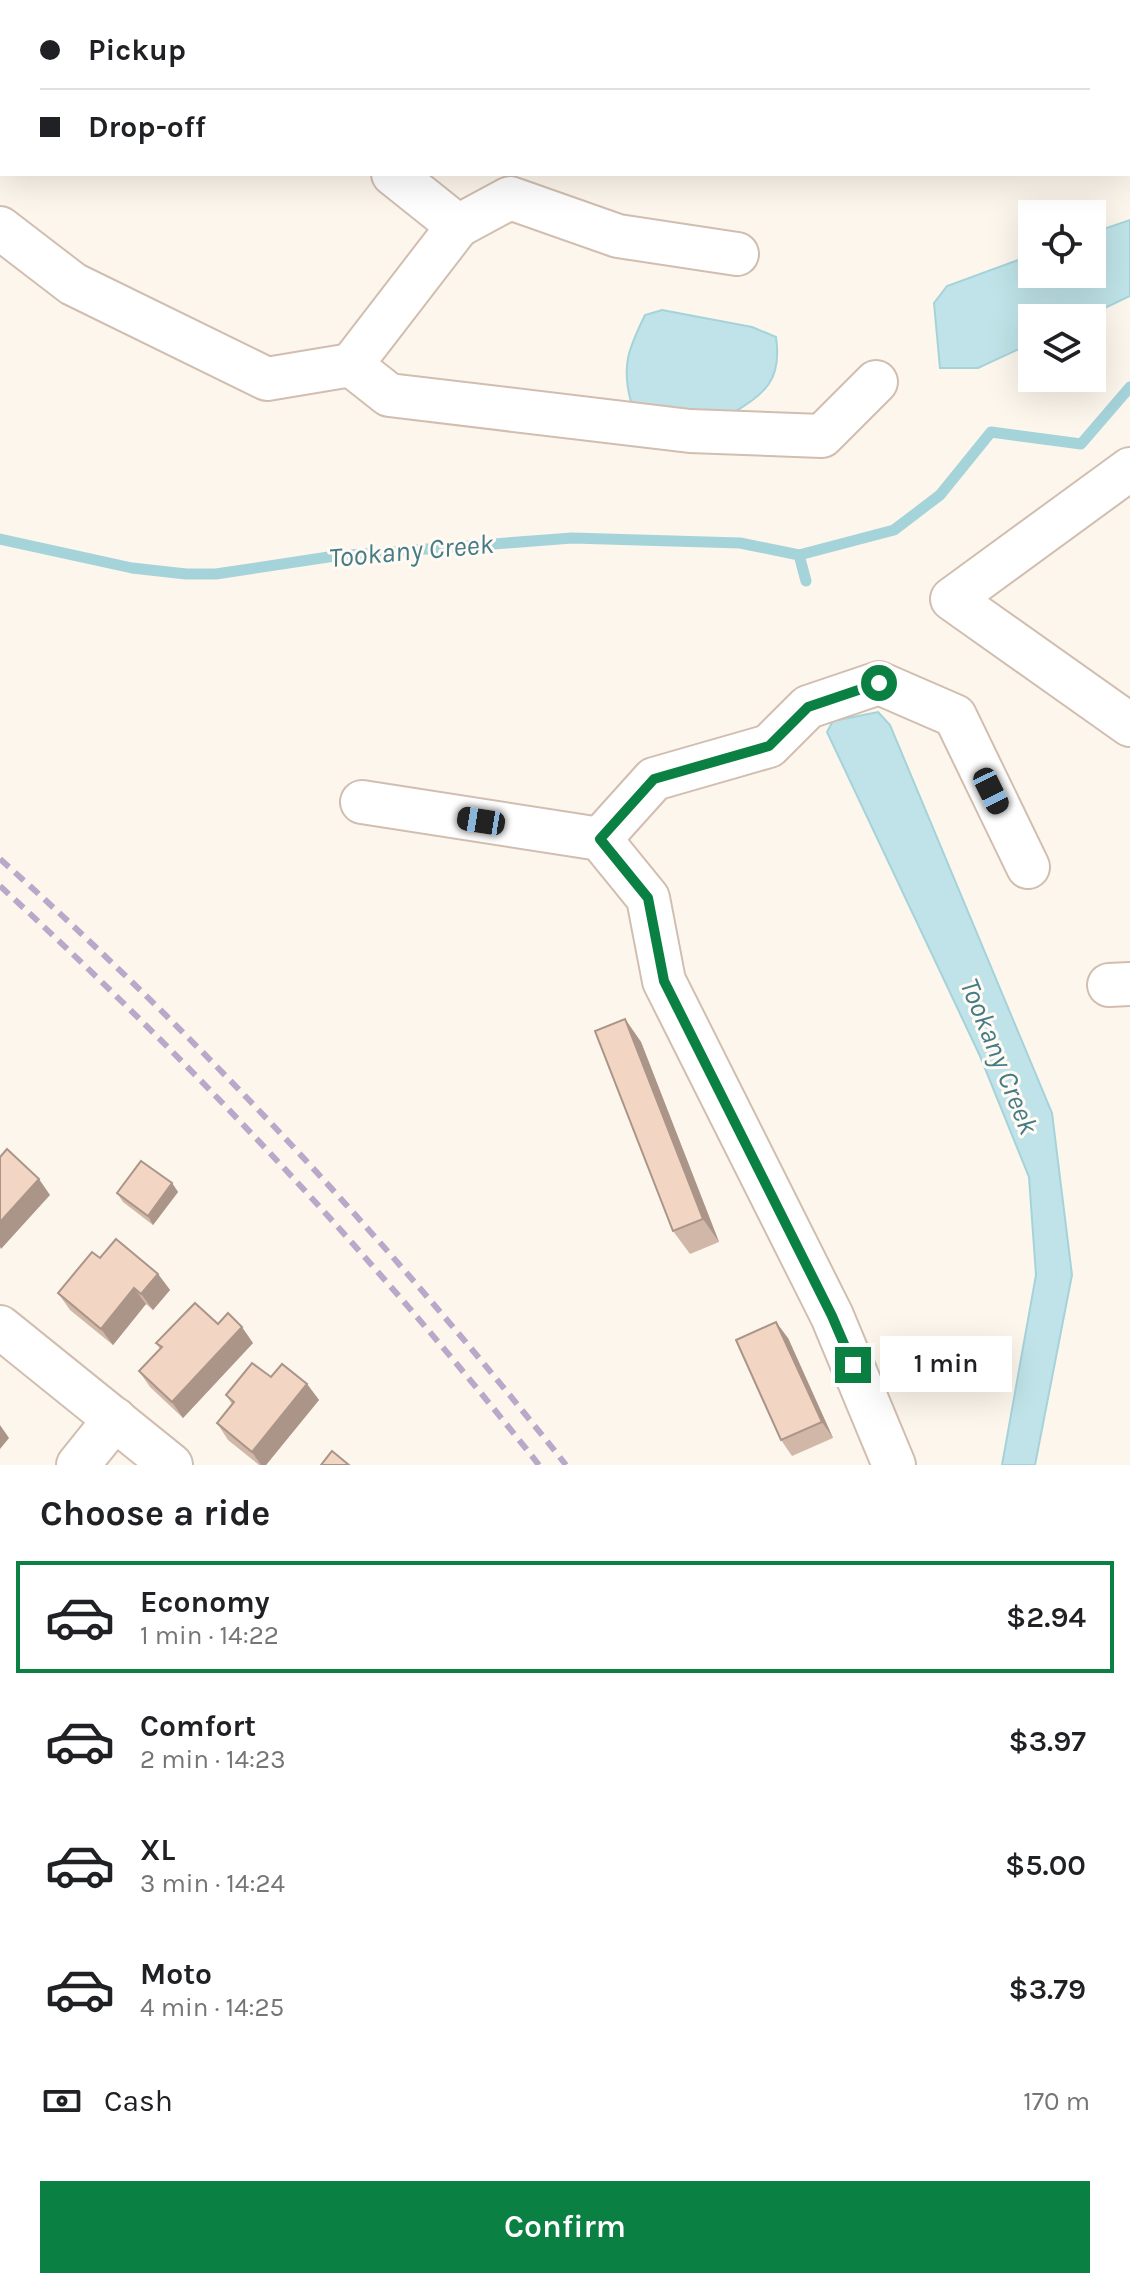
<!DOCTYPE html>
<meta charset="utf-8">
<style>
:root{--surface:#fff;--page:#f6f6f6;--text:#202124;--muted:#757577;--line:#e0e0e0;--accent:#0b8043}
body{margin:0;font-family:Karla,sans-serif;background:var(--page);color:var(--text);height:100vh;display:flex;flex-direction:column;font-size:30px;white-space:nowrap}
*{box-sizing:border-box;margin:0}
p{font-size:26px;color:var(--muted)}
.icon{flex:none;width:44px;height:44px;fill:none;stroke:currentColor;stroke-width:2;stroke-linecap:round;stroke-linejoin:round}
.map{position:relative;height:1465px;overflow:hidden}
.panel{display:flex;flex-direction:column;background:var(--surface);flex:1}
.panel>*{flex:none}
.guide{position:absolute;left:0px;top:0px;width:1130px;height:176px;box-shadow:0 8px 32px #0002;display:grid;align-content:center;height:176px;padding:0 40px;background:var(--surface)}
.buttons{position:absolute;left:1018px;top:200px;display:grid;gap:16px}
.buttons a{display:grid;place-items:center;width:88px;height:88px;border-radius:0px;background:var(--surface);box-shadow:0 8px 32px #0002;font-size:40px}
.end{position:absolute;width:36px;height:36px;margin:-18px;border:10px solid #0b8043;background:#fff;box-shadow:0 0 0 4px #fff}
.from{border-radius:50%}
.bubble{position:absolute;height:56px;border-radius:0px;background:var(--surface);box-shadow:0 8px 32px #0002;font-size:26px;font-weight:600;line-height:56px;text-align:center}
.car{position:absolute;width:24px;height:48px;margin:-24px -12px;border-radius:10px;box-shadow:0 0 6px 2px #0007;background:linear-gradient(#222 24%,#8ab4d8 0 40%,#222 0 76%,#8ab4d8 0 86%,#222 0)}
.guide b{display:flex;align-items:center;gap:28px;height:76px;font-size:30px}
.guide b+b{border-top:2px solid var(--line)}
.guide i{width:20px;height:20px;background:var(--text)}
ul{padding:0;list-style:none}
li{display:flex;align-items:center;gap:24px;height:112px;margin:0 16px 12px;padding:0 24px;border:4px solid transparent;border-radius:0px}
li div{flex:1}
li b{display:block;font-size:30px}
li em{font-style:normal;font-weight:600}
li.active{border-color:var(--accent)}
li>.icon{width:72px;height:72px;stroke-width:1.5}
h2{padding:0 40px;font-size:36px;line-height:96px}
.pay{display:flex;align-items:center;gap:20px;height:88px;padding:0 40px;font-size:30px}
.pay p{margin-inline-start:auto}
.action{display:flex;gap:16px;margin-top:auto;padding:16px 40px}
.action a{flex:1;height:92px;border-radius:0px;background:var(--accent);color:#fff;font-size:32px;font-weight:600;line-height:92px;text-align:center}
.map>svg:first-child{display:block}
.water{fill:#bfe3e8;stroke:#a5d3da;stroke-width:2}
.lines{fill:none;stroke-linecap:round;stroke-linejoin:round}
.stream{stroke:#a5d3da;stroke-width:11}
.minor-casing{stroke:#d1beb0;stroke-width:46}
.minor{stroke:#fff;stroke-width:42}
.rail{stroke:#b9a8c9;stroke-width:6;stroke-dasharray:12 8;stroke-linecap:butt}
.wall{fill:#d1b7a8}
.shaded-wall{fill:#aa9588}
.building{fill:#f3d5c3;stroke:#aa9588;stroke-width:2}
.route{stroke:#0b8043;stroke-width:10}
.labels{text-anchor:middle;stroke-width:6;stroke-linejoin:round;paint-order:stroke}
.water-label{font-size:28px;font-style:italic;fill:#437c86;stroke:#fffaf3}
</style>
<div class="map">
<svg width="1130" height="1465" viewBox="0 0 1130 1465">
<rect width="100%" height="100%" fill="#fdf6ec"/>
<g class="water">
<path d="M1130,220v76l-46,22h-52v25l-54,25h-38l-6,-65 13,-17 85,-31v19h60v-41z"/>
<path d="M662,310l90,17 24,10c7,48 -15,58 -52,82l-93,-17c-10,-37 -2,-54 14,-87z"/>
<path d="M878,712l12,13 162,388 20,162 -37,190h-33l34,-190 -7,-98 -49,-121 -153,-324 6,-11z"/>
</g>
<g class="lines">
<g class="stream">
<path d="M0,539l132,29 54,6h30l119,-18 237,-18 168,5 59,12 7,26"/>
<path d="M799,555l95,-25 46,-35 51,-63 90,12 49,-57"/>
</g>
<defs>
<g id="minor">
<path d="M173,0l2,2"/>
<path d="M1069,2l2,-2"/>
<path d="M458,226l52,-28 108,38 119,18"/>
<path d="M0,228l73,56 194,95 84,-14 107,-139 -65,-52"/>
<path d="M351,365l38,30 301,36 132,5 54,-54"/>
<path d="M1130,469l-178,130 178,126"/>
<path d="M362,802l238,37 48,59 16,83 168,335 62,149"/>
<path d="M600,839l54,-60 115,-33 39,-39 71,-24 76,33 73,151"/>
<path d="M1109,985l21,-1"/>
<path d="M0,1327l171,138"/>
<path d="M78,1465l37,-46"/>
</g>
</defs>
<use href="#minor" class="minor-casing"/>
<use href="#minor" class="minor"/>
<g class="rail">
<path d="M0,859c207,185 394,389 566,606"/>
<path d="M0,886c195,179 375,372 539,579"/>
</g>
</g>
<g class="wall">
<path d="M625,1019l16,23 78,200 -29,12 -17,-23z"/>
<path d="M172,1183l6,9 -25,33 -30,-23 -6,-9z"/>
<path d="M100,1258l58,16 12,16 -17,20 -7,-6 -33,41 -43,-35 -12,-17z"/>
<path d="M218,1324l35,19 -70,75 -33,-31 -11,-16 21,-22 -4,-6z"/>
<path d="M788,1338l45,100 -41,18 -11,-16z"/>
<path d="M271,1377l36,7 12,16 -53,65h-7l-31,-25 -11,-17 15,-19 -6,-9z"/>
</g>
<g class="shaded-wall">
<path d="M625,1019l16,23 78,200 -16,-23z"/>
<path d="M39,1179l11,16 -49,54 -1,-2v-25z"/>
<path d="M172,1183l6,9 -25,33 -5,-9z"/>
<path d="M158,1274l12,16 -17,20 -12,-16z"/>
<path d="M134,1288l12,16 -33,41 -12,-16z"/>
<path d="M776,1322l12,16 45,100 -11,-16z"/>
<path d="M242,1327l11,16 -70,75 -11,-16z"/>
<path d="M307,1384l12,16 -53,65h-5l-9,-13z"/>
<path d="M0,1425l9,13 -9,11z"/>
</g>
<g class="building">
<path d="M625,1019l78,200 -30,12 -78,-200z"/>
<path d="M7,1149l32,30 -39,43v-65z"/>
<path d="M141,1161l31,22 -24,33 -31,-23z"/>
<path d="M116,1239l42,35 -17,20 -7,-6 -33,41 -43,-36 34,-41 8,6z"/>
<path d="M195,1303l23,21 10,-11 14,14 -70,75 -33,-31 23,-24 -6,-4z"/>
<path d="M776,1322l46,100 -41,18 -45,-100z"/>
<path d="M252,1363l19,14 11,-13 25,20 -55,68 -35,-29 17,-21 -8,-7z"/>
<path d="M332,1451l17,14h-28z"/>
</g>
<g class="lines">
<path class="route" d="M853,1365l-21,-49 -168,-335 -16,-83 -48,-59 54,-60 115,-33 39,-39 71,-24"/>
</g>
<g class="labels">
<g class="water-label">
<text transform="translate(411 550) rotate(-5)" y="10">Tookany Creek</text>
<text transform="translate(1000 1056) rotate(68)" y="10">Tookany Creek</text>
</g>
</g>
</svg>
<div class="buttons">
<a><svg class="icon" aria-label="locate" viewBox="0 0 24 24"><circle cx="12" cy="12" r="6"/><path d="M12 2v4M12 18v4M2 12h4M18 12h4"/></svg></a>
<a><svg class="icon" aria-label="layers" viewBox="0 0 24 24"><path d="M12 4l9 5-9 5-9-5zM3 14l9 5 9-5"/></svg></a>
</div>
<i class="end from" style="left:879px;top:683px"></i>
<i class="end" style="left:853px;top:1365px"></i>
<div class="bubble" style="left:880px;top:1336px;width:132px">1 min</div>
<i class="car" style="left:991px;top:791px;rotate:154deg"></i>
<i class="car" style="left:481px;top:821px;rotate:279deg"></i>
<div class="guide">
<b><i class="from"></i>Pickup</b>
<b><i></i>Drop-off</b>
</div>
</div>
<section class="panel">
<h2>Choose a ride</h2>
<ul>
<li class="active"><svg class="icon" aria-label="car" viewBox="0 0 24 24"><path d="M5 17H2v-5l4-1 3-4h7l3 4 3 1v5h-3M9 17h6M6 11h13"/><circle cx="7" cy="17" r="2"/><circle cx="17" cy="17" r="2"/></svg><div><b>Economy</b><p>1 min · 14:22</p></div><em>$2.94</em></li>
<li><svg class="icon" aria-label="car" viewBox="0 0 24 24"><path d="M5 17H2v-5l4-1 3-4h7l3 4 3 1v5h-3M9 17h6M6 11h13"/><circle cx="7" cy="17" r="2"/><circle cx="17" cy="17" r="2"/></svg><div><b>Comfort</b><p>2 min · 14:23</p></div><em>$3.97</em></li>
<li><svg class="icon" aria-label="car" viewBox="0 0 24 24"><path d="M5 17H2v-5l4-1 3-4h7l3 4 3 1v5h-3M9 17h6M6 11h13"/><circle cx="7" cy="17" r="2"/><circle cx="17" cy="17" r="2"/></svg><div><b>XL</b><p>3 min · 14:24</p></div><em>$5.00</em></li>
<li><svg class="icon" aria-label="car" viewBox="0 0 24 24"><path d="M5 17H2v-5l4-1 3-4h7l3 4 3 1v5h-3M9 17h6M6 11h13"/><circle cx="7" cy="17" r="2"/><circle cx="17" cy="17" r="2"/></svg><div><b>Moto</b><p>4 min · 14:25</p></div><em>$3.79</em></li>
</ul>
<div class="pay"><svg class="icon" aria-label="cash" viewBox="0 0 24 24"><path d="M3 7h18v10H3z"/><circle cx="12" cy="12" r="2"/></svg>Cash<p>170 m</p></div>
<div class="action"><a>Confirm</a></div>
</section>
